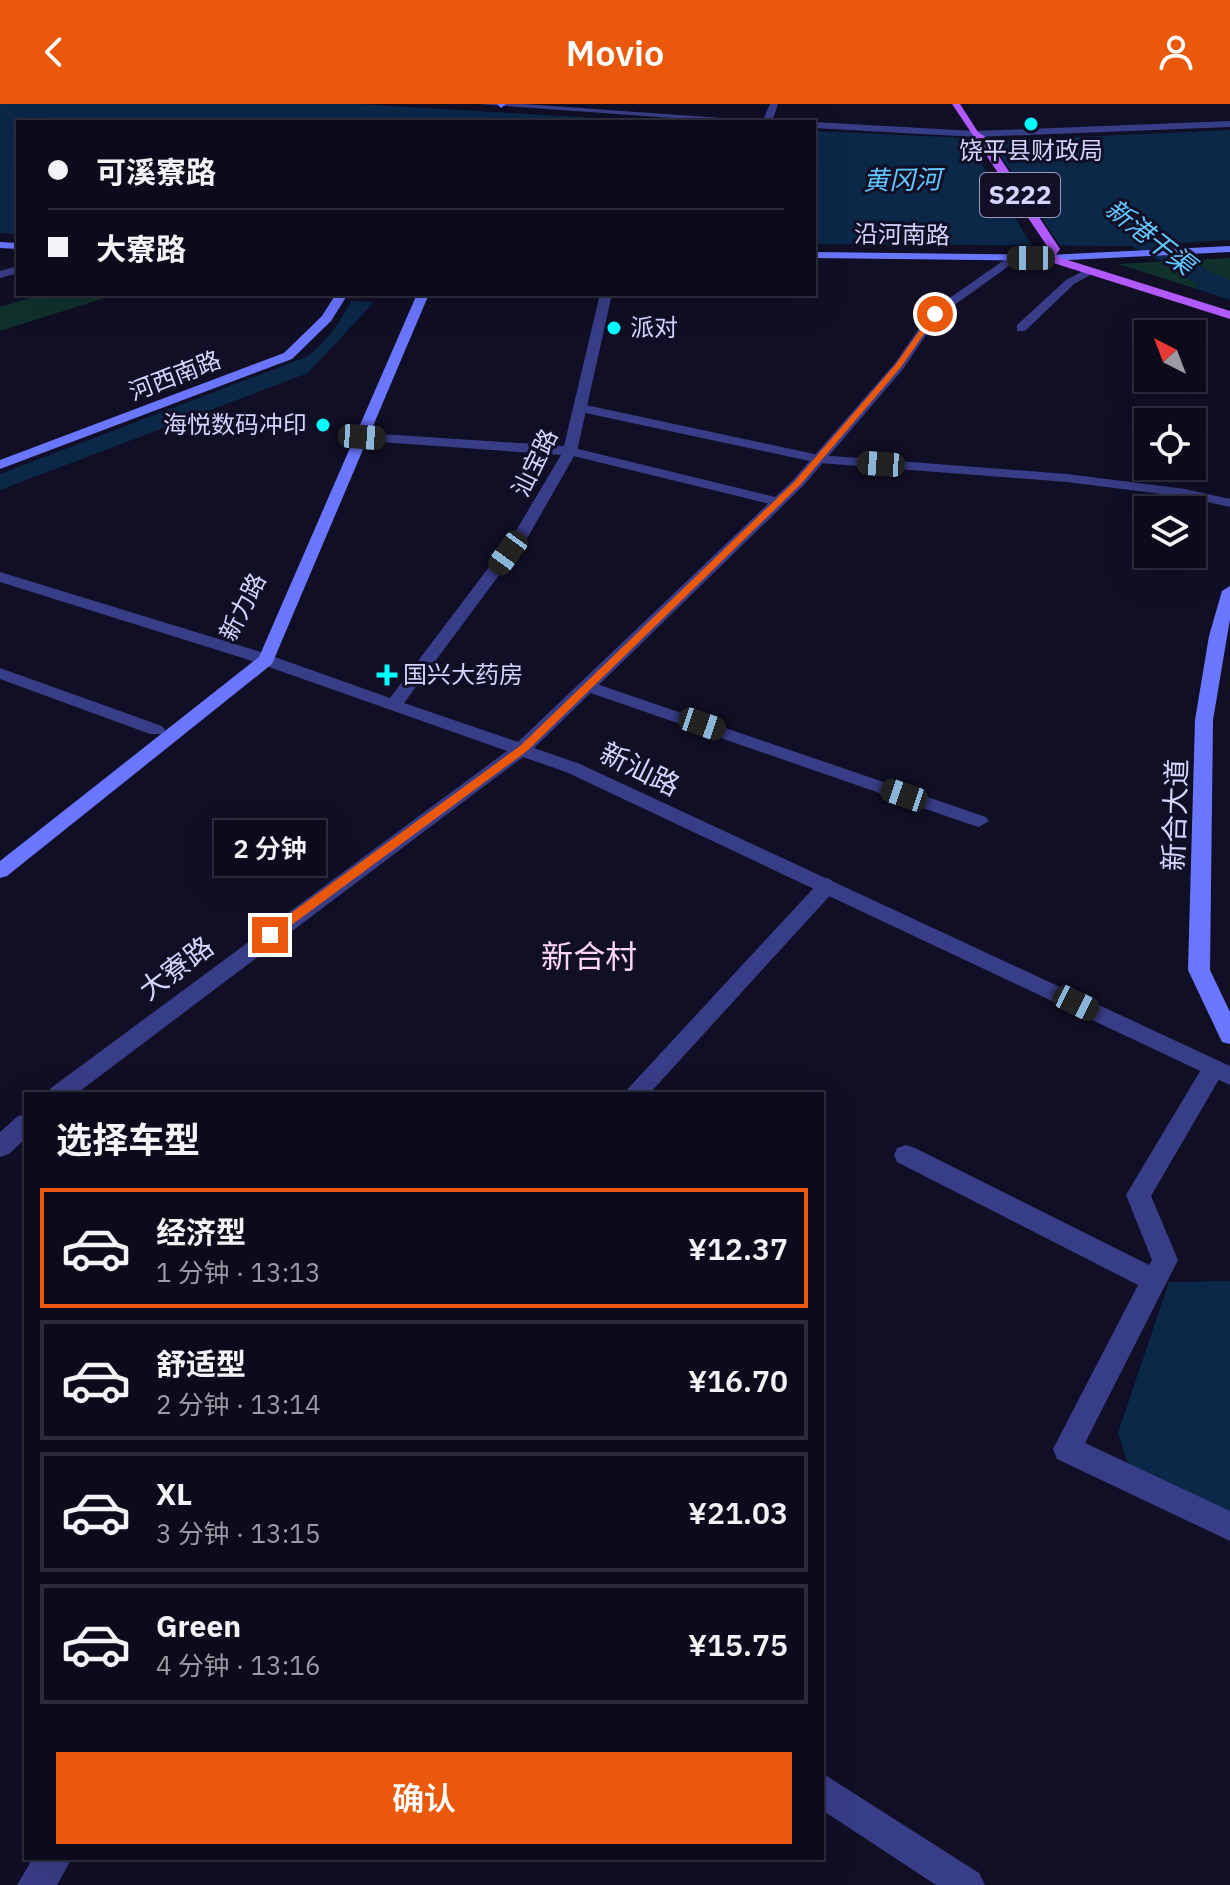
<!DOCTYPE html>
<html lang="zh">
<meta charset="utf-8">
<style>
:root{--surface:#0c0b1c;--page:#1a1929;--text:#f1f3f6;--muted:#9a9ba3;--line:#2c2b3b;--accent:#ea580c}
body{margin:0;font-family:"IBM Plex Sans","Noto Sans SC",sans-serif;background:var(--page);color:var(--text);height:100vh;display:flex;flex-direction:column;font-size:30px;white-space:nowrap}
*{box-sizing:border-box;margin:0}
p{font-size:26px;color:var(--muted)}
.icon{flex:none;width:44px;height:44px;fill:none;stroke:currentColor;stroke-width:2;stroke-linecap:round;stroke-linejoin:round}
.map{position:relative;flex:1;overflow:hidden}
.drawer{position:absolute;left:24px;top:988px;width:800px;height:768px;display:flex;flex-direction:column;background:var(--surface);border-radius:0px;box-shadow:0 8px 32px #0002,0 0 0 2px var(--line)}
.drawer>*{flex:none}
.banner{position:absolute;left:16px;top:16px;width:800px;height:176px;border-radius:0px;box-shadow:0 8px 32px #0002,0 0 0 2px var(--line);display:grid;align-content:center;height:176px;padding:0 32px;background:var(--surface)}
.needle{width:52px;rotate:318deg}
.tools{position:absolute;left:1134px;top:216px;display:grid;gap:16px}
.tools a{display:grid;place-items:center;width:72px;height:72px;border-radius:0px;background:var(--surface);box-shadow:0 8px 32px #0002,0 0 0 2px var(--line);font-size:40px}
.end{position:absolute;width:36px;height:36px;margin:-18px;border:10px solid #ea580c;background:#fff;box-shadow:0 0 0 4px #fff}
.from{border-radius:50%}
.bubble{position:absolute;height:56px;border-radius:0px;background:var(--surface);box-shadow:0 8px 32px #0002,0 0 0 2px var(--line);font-size:26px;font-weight:600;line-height:56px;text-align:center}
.car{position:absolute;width:24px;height:48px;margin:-24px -12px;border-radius:10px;box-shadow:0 0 6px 2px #0007;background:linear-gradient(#222 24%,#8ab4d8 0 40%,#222 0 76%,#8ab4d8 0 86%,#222 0)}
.banner b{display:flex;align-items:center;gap:28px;height:76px;font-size:30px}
.banner b+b{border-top:2px solid var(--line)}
.banner i{width:20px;height:20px;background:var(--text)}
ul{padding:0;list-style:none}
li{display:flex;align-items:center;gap:24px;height:120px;margin:0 16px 12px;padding:0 16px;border:4px solid var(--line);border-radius:0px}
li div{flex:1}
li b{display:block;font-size:30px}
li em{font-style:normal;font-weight:600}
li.on{border-color:var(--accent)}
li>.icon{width:72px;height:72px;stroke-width:1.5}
h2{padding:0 32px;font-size:36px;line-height:96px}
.button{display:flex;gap:16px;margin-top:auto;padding:16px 32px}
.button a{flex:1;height:92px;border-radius:0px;background:var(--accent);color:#fff;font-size:32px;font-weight:600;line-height:92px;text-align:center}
header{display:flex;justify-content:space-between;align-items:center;height:104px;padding:0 32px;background:var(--accent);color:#fff;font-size:36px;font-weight:600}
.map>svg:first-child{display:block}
.green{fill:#11312c}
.water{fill:#0b2849}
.pier{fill:#100f26}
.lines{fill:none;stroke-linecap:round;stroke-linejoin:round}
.river{fill:#0b2849;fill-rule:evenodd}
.minor{fill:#383d87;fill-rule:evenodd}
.tertiary{fill:#383d87;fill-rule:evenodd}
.secondary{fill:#6b76ff;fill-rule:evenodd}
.primary{fill:#b15bff;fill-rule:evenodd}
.route{fill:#ea580c}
.poi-dot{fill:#0ff;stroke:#100f26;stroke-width:3}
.labels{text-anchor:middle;stroke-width:6;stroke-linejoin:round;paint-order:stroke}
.far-poi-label{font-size:24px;fill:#d5d4ff;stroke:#100f26;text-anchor:start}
.far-street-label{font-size:24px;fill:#d5d4ff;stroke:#100f26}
.far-water-label{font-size:26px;font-style:italic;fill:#62c6ff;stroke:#100f26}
.shield{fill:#100f26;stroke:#9a99be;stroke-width:2}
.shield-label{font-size:26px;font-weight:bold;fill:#d5d4ff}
.street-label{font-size:28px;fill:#d5d4ff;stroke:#100f26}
.quarter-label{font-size:32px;fill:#ffd6f4;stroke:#100f26}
</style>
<header><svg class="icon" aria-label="back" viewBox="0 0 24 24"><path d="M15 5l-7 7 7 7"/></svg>Movio<svg class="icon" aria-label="person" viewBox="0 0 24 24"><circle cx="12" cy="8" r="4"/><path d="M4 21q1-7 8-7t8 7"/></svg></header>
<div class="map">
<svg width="1230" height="1781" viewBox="0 0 1230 1781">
<rect width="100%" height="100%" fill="#100f26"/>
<g class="green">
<path d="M1230,154v23l-14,-5 -17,3 -2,10 -79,-25z"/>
<path d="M43,190h74l-117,37v-24z"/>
</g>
<g class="water">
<path d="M0,0h358l306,18h-646v112l-18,-1z"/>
<path d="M1230,26v110l-78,5 78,36v19l-33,-11 1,-10 -67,-33 -317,-2v-113l198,9z"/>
<path d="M351,197l23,1 -66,71 -308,117v-16l306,-117c22,-15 32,-32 45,-56z"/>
<path d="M1230,1177v233l-101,-47 -11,-34 51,-151z"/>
</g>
<path class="pier" d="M966,34h23l73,111h-28z"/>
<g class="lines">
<path class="river" d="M1106,92l8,2 89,70 27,13v17l-45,-20 -87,-70 -3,-5z"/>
<g class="minor">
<path d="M770,0h8l-6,18h-10z"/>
<path d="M1089,164l10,2 -25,14 -49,47h-8v-6l49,-45z"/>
<path d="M581,300l238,51 248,19 118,15 45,10v8l-45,-10 -118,-15 -248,-19 -243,-52 -2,-3z"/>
<path d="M570,343l213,52 2,3 -7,4 -213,-52 -2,-3z"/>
<path d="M0,564l162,58 3,4 -3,4h-12l-150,-55z"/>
<path d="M588,577l398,136 3,4 -10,6 -7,-2 -390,-135 -3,-4z"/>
<path d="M828,774l10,7 -3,5 -186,204h-26l198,-214z"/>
<path d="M1213,956l8,3 4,6 -74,127 27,64 -93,183 145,68v30l-173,-82 -4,-10 85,-164 -241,-123 -3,-7 3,-7 9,-3 9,3 234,117 3,-5 -26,-65 79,-132z"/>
<path d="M822,1669l157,100 6,12h-49l-114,-75z"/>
<path d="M33,1754h39l-15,27h-40z"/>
</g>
<g class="tertiary">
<path d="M478,0h46l253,18h-48z"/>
<path d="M1230,17v6l-255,10 -161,-9v-6l161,9z"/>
<path d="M1010,152l10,2 -81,58 -36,53 -100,117 -269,262 46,16 650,302v19l-664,-313 -43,-15 -447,337h-29l4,-6 456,-337 -261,-92 -246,-77v-10l258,79 132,47 124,-164 47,-79 -210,-15 -7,-4 7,-4 213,14 36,-152h12l-35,157 -48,84 -125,168 114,39 275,-262 102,-117 36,-52z"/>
<path d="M18,162v7l-18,5v-7z"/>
<path d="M26,1010v24l-17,16 -9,3v-25l18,-16z"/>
</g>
<g class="secondary">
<path d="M497,0h9l-5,4z"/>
<path d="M0,138l18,1v6l-18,-1z"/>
<path d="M1230,142v6l-182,9 -234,-3v-6l234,3z"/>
<path d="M336,190h12l-17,27 -39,38 -292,110v-9l284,-107 38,-37z"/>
<path d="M417,190h12l-157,370 -265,212 -7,2v-17l259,-204z"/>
<path d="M1230,482v33l-17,101 -3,250 20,42v32l-8,-2 -34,-72 7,-250 14,-84 13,-45z"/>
</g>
<path class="primary" d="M952,0h8l18,28 9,6 73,111 -5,7 175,55v8l-186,-59 -2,-2 7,-9z"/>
</g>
<path class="route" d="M932,209l6,1 -37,53 -100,117 -274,267 -253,187h-9v-6l255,-186 275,-265 101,-117z"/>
<g class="poi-dot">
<circle cx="1031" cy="20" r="8"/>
<circle cx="614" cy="224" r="8"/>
<circle cx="323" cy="321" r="8"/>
<path d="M383 559h8v8h8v8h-8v8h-8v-8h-8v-8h8z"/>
</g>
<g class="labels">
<g class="far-poi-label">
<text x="1031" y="55" text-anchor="middle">饶平县财政局</text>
<text x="630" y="232">派对</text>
<text x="307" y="329" text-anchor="end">海悦数码冲印</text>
<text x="403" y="579">国兴大药房</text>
</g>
<g class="far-street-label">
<text transform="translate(902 131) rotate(1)" y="8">沿河南路</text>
<text transform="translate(175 272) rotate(-21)" y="8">河西南路</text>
<text transform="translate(535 359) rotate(-64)" y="8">汕宝路</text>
<text transform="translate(243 503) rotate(-63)" y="8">新力路</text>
</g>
<g class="far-water-label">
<text transform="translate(902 76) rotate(-1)" y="9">黄冈河</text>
<text transform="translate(1150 133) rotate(38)" y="9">新港干渠</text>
</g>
<rect class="shield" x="980" y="69" width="80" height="44" rx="6"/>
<g class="shield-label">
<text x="1020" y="100">S222</text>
</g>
<g class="street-label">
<text transform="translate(640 665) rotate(26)" y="10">新汕路</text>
<text transform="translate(1175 711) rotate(-88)" y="10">新合大道</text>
<text transform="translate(176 864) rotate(-37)" y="10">大寮路</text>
</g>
<g class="quarter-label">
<text x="589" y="864">新合村</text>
</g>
</g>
</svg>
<div class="tools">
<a><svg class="needle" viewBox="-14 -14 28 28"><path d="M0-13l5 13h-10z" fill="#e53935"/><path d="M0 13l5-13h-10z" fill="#9a9ba3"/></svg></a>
<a><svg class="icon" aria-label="locate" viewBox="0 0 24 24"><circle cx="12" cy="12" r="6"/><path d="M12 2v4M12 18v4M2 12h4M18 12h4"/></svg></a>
<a><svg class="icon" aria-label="layers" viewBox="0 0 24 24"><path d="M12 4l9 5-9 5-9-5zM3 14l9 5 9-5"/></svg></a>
</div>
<i class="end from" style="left:935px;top:210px"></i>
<i class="end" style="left:270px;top:831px"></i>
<div class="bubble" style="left:214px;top:716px;width:112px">2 分钟</div>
<i class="car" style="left:1031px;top:154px;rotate:270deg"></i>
<i class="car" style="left:362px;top:333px;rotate:94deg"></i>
<i class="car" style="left:881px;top:360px;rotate:274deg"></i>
<i class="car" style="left:508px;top:449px;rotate:216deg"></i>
<i class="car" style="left:702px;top:620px;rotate:109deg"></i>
<i class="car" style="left:904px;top:691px;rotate:289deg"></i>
<i class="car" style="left:1076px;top:899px;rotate:116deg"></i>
<div class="banner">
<b><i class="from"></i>可溪寮路</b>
<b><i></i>大寮路</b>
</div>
<section class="drawer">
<h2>选择车型</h2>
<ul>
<li class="on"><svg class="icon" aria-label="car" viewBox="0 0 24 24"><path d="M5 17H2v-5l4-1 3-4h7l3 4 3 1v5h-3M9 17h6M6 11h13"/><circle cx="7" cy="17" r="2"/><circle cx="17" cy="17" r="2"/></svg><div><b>经济型</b><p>1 分钟 · 13:13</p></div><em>¥12.37</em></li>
<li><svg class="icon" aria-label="car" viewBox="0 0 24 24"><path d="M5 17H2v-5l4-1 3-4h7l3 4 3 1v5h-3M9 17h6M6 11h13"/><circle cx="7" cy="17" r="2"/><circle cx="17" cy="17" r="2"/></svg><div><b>舒适型</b><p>2 分钟 · 13:14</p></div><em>¥16.70</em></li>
<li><svg class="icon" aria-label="car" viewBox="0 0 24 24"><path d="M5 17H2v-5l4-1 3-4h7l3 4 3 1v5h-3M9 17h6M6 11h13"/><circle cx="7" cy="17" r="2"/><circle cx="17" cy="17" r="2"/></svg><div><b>XL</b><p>3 分钟 · 13:15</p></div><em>¥21.03</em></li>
<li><svg class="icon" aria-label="car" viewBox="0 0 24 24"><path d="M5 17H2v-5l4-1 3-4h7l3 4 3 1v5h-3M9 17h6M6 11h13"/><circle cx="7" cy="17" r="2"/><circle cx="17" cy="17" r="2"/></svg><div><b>Green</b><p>4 分钟 · 13:16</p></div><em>¥15.75</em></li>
</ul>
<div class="button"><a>确认</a></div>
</section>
</div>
